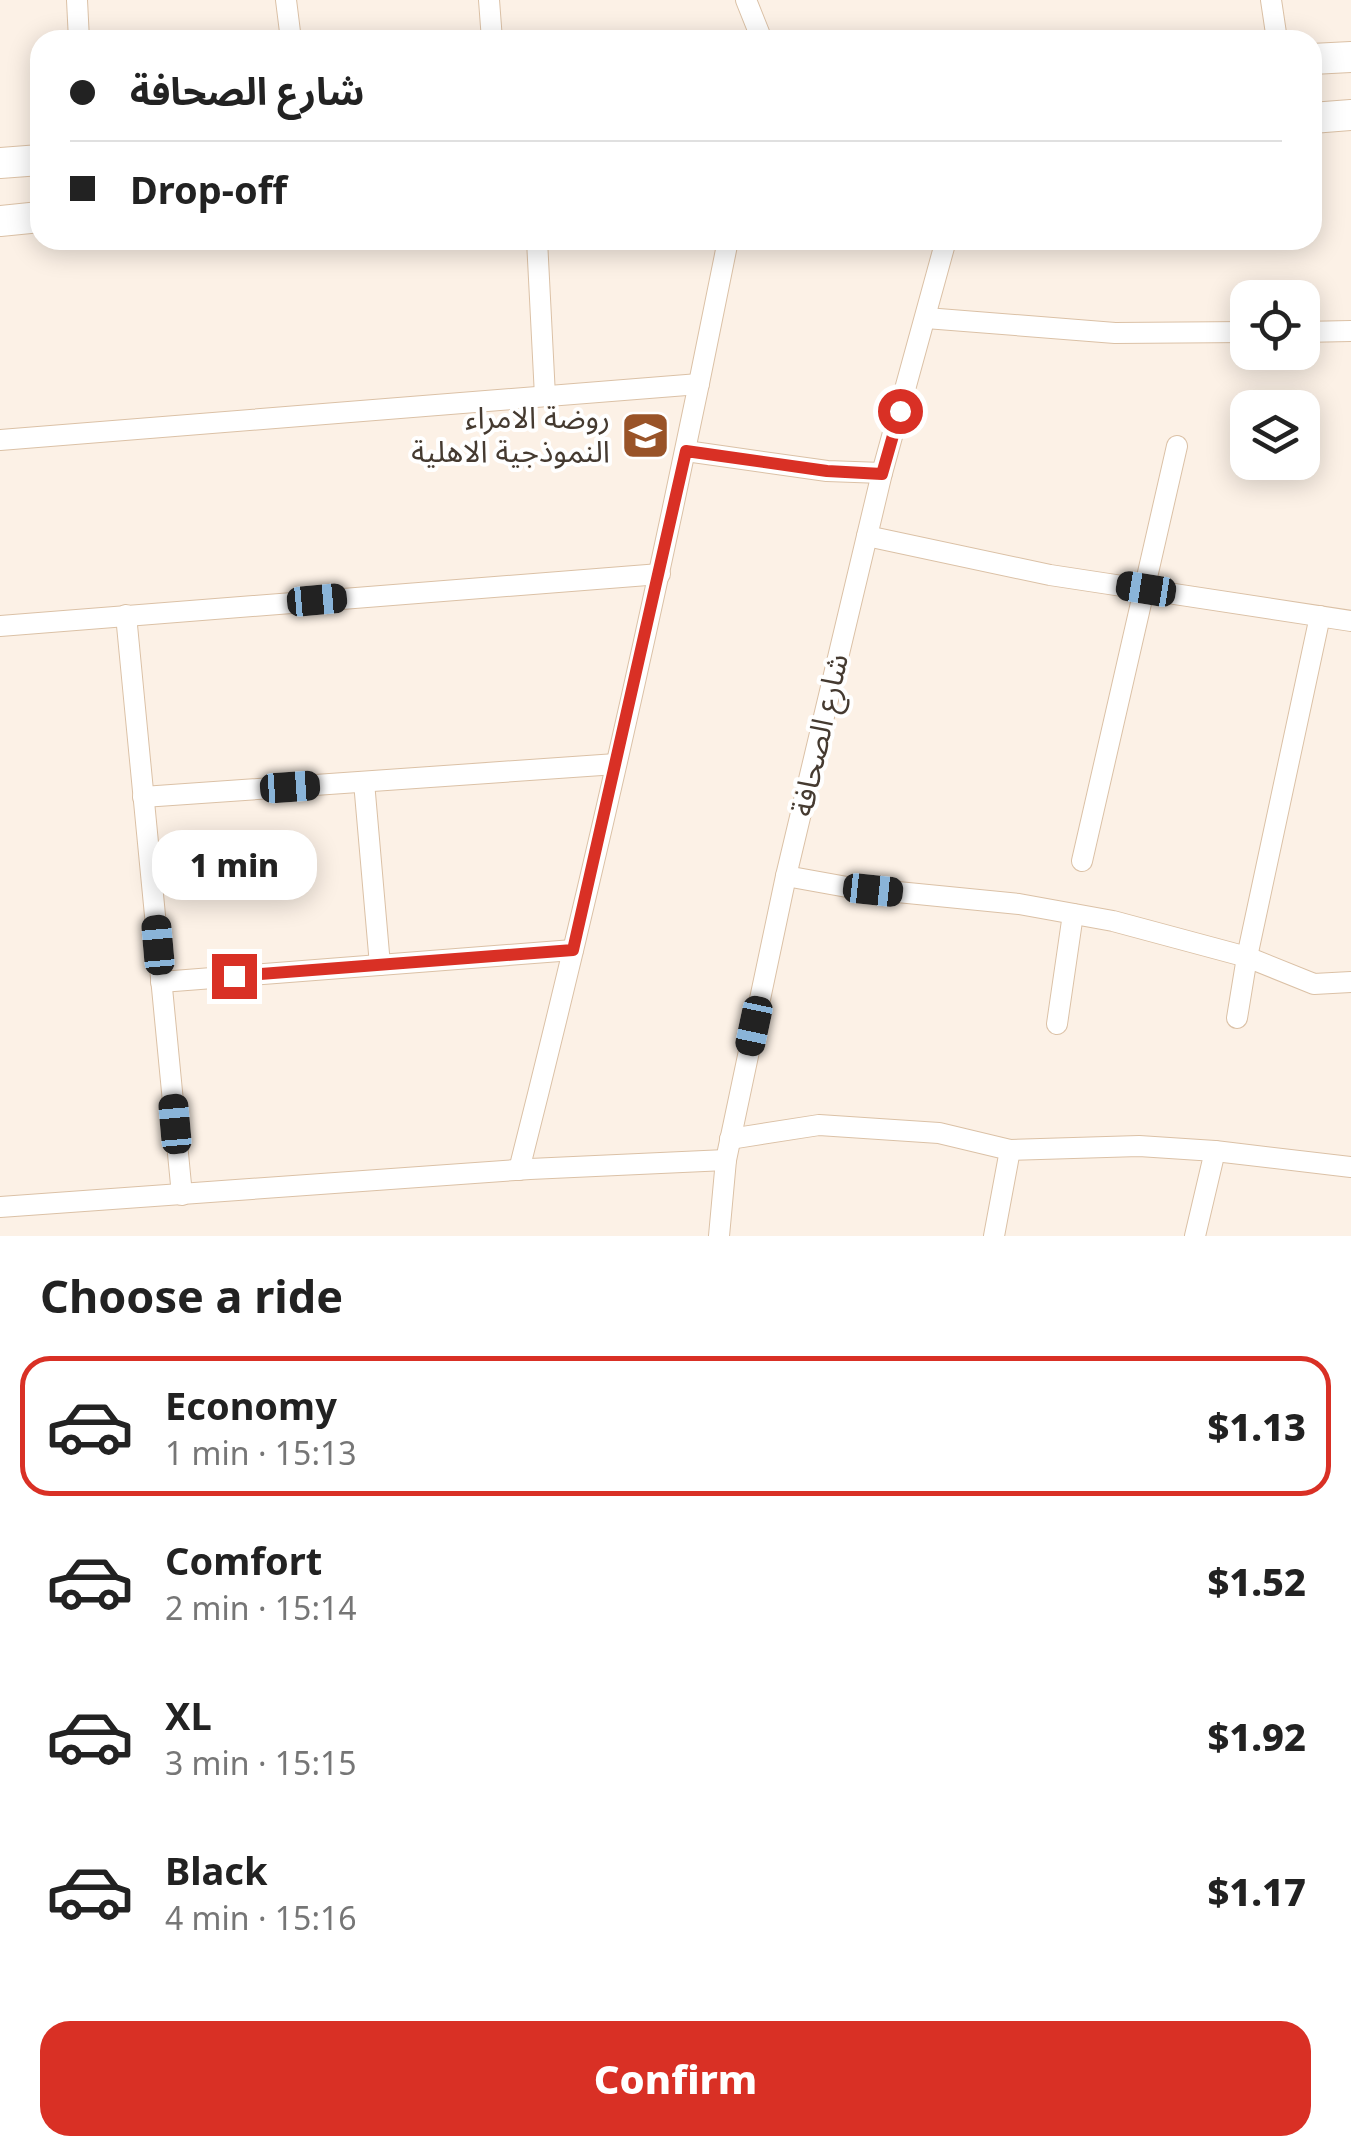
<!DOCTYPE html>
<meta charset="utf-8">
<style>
:root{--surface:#fff;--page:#f6f6f6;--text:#222;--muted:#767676;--line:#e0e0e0;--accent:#d93025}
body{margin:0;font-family:"Noto Sans","Noto Sans Arabic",sans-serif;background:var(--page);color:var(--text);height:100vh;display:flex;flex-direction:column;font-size:38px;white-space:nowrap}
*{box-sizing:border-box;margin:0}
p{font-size:32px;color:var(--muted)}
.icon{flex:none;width:55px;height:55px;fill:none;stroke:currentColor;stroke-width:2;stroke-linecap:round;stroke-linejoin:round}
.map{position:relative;height:1236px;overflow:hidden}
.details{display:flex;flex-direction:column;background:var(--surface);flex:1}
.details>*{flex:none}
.banner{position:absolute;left:30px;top:30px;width:1292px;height:220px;border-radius:30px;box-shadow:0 5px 25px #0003;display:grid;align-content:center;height:220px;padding:0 40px;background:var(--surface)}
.buttons{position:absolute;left:1230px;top:280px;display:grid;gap:20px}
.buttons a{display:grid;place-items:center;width:90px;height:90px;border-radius:20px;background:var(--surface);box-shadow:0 5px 25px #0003;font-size:50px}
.end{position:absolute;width:45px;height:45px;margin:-22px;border:12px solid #d93025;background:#fff;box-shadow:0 0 0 5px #fff}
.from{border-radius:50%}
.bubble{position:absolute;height:70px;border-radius:30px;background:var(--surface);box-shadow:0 5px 25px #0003;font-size:32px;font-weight:800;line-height:70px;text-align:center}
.car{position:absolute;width:30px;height:60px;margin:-30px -15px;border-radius:12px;box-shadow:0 0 8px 2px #0007;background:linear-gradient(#222 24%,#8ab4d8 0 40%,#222 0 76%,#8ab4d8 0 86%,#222 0)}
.banner b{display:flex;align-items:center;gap:35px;height:95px;font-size:38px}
.banner b+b{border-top:2px solid var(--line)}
.banner i{width:25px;height:25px;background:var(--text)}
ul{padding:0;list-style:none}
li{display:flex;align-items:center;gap:30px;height:140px;margin:0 20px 15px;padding:0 20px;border:5px solid transparent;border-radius:30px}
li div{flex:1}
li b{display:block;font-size:38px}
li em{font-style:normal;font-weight:800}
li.selected{border-color:var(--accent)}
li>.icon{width:90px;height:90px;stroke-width:1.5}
h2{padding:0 40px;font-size:45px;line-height:120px}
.button{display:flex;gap:20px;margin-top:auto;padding:20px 40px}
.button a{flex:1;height:115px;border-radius:30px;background:var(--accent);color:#fff;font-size:40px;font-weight:800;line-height:115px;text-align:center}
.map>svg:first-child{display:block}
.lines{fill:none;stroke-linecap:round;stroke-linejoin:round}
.street-casing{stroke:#dbc1a6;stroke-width:22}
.secondary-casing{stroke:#dbc1a6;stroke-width:32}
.street{stroke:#fff;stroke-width:20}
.secondary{stroke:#fff;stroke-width:30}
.route{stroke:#d93025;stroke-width:12}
.labels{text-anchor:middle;stroke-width:8;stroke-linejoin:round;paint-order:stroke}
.poi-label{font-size:30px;fill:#453a30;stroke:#fff;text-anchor:end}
.street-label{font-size:30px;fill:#453a30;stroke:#fff}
</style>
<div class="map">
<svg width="1351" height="1236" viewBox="0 0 1351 1236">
<rect width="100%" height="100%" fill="#fcf1e6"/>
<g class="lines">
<defs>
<g id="street">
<path d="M77,0l2,40"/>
<path d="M286,0l5,40"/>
<path d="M489,0l3,40"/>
<path d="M746,0l16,40"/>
<path d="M1271,0l6,40"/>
<path d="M537,240l8,156"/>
<path d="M926,318l189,15 133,-1"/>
<path d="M1302,332l49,-1"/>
<path d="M0,440l699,-56"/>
<path d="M686,451l141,20 55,2"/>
<path d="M867,536l183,39 301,46"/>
<path d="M126,615l56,580"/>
<path d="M0,626l660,-52"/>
<path d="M364,782l16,183"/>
<path d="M143,797l473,-33"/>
<path d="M1082,861l95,-415"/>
<path d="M786,876l61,11 172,17 94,17 134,36 67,27 37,-2"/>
<path d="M161,982l412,-32"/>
<path d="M1237,1018l10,-61 73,-341"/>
<path d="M1057,1024l16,-110"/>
<path d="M730,1139l89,-14 120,8 71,17 129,-4 76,5 -20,85"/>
<path d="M1215,1151l136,16"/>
<path d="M519,1170c78,-308 147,-618 209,-930"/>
<path d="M0,1207l530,-38 196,-9"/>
<path d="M719,1236l7,-76 60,-284 96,-403 64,-233"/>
<path d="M994,1236l16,-86"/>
</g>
<g id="secondary">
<path d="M1312,59l39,-2"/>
<path d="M1312,118l39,-3"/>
<path d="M0,163l40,-3"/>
<path d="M0,221l40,-4"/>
</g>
</defs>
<use href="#street" class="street-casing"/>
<use href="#secondary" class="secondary-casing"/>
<use href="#street" class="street"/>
<use href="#secondary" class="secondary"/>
</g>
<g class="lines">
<path class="route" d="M234,976l339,-26 113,-499 141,20 55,3 18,-63"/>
</g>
<defs>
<symbol id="school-square" viewBox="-11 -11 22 22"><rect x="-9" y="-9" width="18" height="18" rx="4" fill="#995328" stroke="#fff"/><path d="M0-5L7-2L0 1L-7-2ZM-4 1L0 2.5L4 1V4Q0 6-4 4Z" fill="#fff"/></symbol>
</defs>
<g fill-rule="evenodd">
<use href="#school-square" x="618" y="408" width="55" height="55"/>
</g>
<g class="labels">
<g class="poi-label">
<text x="610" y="428">روضة الامراء<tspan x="610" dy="34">النموذجية الاهلية</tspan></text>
</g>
<g class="street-label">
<text transform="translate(820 735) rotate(-77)" y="10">شارع الصحافة</text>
</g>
</g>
</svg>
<div class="buttons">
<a><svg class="icon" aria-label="locate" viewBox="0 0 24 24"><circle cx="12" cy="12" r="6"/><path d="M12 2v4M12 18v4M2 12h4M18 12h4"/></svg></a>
<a><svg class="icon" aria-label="layers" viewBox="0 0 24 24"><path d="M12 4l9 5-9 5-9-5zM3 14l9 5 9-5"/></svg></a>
</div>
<i class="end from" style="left:900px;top:411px"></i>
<i class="end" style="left:234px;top:976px"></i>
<div class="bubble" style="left:152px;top:830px;width:165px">1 min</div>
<i class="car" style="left:1146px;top:589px;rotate:279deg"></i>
<i class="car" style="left:317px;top:600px;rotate:85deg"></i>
<i class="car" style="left:290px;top:787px;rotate:86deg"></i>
<i class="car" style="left:873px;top:890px;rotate:96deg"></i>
<i class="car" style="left:158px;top:945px;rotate:355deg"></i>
<i class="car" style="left:754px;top:1026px;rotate:192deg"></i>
<i class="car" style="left:175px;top:1124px;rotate:355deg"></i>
<div class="banner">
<b><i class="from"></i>شارع الصحافة</b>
<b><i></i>Drop-off</b>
</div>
</div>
<section class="details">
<h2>Choose a ride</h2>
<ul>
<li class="selected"><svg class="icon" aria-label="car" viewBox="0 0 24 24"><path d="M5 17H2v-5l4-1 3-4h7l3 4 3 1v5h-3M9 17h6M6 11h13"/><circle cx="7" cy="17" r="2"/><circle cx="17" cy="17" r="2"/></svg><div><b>Economy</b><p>1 min · 15:13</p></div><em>$1.13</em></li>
<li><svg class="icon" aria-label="car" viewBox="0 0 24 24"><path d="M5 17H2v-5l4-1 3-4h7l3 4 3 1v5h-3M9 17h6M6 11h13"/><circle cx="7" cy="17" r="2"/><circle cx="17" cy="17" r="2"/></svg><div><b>Comfort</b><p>2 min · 15:14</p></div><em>$1.52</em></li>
<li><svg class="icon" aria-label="car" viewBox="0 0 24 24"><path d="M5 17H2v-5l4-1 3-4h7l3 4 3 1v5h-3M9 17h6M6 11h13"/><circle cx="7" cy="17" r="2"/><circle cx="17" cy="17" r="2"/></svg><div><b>XL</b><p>3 min · 15:15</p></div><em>$1.92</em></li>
<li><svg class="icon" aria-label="car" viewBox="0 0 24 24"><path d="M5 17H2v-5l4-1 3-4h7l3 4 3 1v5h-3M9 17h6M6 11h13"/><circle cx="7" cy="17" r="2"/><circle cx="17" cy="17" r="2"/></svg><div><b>Black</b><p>4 min · 15:16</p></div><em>$1.17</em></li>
</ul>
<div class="button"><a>Confirm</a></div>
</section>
